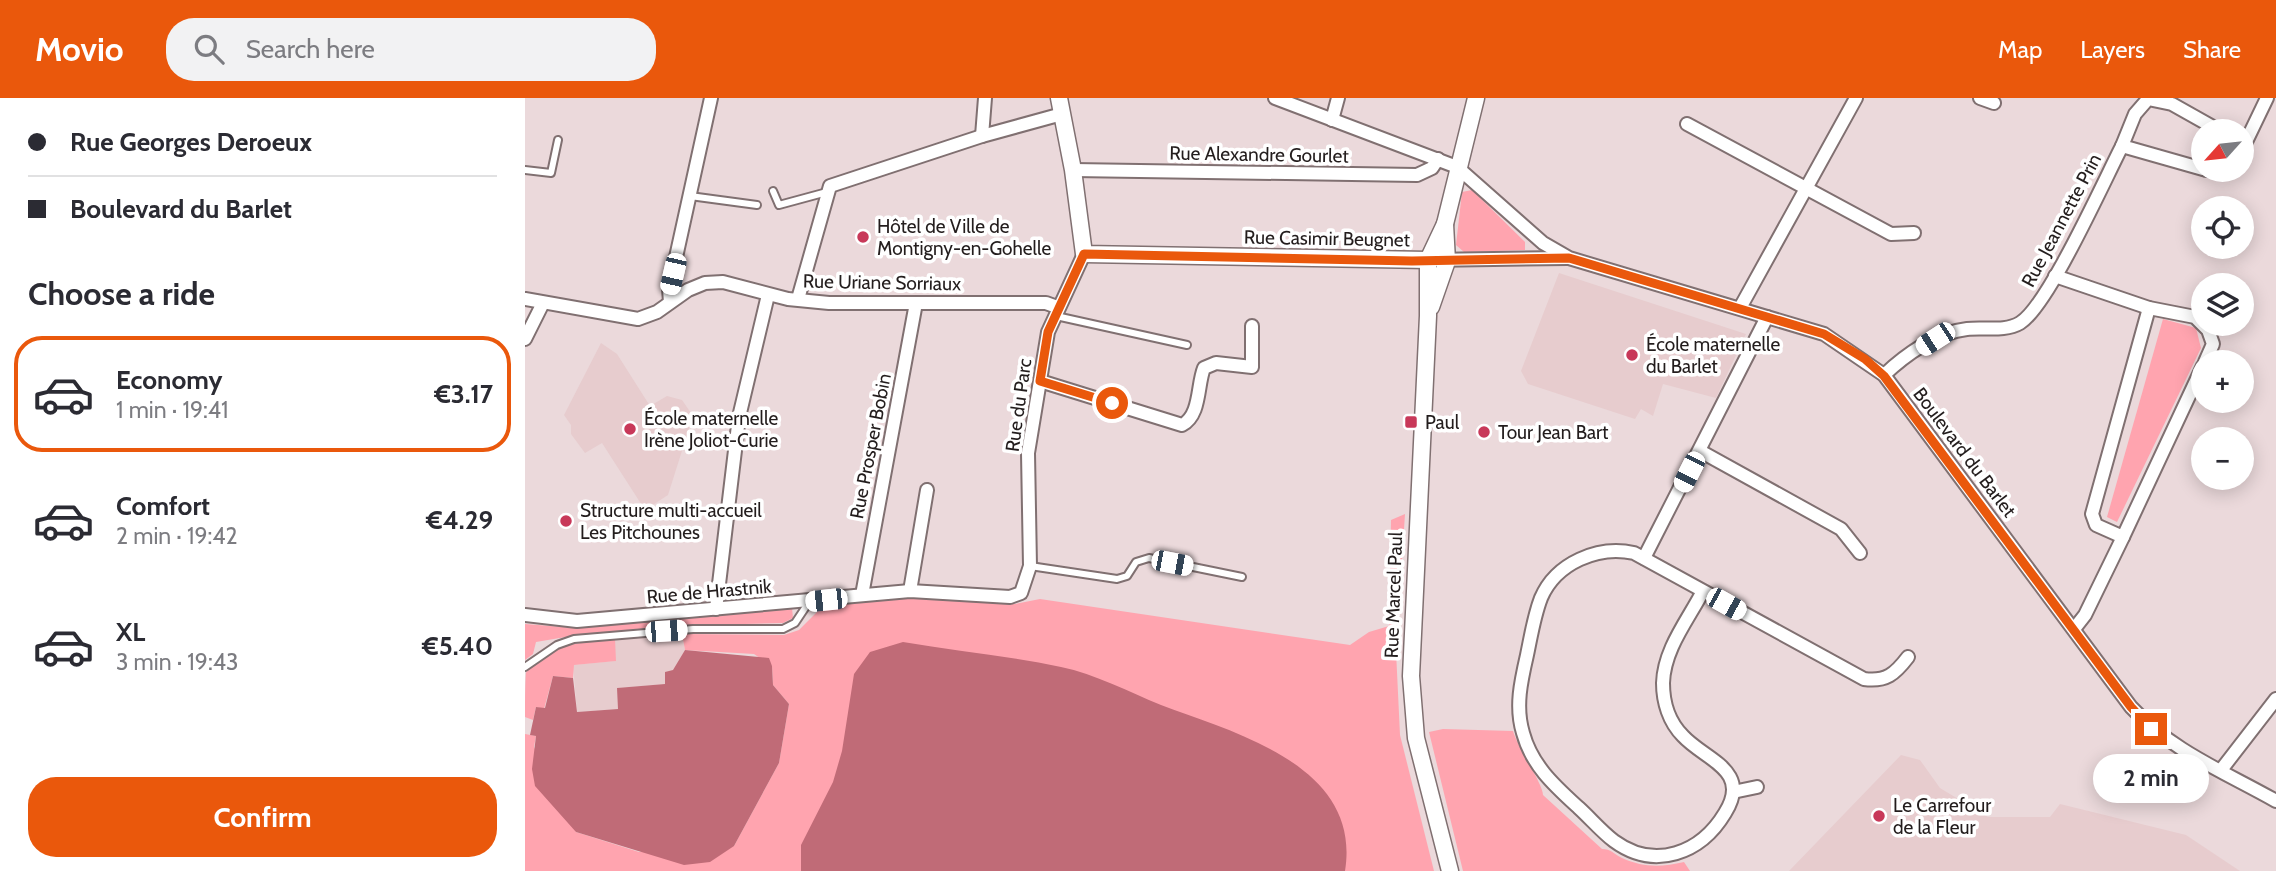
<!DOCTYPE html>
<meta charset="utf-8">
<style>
:root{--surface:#fff;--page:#f2f2f3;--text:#2b2b33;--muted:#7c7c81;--line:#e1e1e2;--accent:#ea580c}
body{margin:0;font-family:Cabin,sans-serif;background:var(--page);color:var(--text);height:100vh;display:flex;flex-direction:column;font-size:26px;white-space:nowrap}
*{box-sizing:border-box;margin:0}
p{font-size:23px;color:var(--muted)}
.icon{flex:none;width:38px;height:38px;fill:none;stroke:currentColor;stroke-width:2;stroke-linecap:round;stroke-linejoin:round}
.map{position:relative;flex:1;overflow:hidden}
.drawer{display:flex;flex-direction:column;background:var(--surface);width:525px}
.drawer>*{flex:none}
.guide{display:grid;align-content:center;height:154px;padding:0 28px;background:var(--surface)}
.needle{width:46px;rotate:243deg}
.fabs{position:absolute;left:1666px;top:21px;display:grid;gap:14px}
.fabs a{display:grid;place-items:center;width:63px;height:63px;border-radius:50%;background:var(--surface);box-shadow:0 4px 18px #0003;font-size:35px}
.end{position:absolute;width:32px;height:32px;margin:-16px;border:9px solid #ea580c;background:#fff;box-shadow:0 0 0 4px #fff}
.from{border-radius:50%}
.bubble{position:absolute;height:49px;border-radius:24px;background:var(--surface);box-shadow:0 4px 18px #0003;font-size:23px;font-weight:700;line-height:49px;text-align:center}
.car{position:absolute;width:21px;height:42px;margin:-21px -10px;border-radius:9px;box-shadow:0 0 5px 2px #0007;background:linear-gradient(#fff 24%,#345 0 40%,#fff 0 76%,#345 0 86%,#fff 0)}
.guide b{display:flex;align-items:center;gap:24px;height:66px;font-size:26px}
.guide b+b{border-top:2px solid var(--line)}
.guide i{width:18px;height:18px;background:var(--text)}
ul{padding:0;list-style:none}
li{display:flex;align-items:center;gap:21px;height:116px;margin:0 14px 10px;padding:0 14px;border:4px solid transparent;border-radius:28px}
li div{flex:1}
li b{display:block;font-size:26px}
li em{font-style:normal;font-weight:700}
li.current{border-color:var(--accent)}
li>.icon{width:63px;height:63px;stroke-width:1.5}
h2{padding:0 28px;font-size:32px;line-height:84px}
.primary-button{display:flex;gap:14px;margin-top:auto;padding:14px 28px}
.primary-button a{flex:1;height:80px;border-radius:28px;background:var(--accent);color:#fff;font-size:28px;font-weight:700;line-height:80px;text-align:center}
header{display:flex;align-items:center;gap:42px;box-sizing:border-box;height:98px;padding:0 35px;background:var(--accent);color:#fff}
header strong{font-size:33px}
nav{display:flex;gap:38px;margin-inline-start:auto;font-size:24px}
.search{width:490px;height:63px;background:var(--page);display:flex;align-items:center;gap:18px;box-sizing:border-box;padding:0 24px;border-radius:28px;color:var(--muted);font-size:26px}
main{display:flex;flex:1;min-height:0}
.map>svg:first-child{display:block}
.built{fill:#e7ccce}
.green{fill:#ffa4af}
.water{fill:#c06b77}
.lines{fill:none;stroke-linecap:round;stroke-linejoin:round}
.service-casing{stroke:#807071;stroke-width:10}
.minor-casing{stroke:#807071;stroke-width:16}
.tertiary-casing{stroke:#807071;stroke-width:19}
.service{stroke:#fff;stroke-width:6}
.minor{stroke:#fff;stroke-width:12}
.tertiary{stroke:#fff;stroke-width:16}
.route{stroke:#ea580c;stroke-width:9}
.poi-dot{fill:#c83859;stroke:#fff;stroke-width:2.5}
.labels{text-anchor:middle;stroke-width:7;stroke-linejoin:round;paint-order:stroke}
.street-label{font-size:19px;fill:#231d1d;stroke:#fff}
.poi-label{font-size:19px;fill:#231d1d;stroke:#fff;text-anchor:start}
</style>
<header>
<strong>Movio</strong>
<div class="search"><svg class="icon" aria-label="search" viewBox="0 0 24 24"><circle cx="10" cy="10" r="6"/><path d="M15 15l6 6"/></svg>Search here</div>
<nav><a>Map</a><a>Layers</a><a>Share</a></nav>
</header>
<main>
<section class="drawer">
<div class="guide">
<b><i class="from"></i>Rue Georges Deroeux</b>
<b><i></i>Boulevard du Barlet</b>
</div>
<h2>Choose a ride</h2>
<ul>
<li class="current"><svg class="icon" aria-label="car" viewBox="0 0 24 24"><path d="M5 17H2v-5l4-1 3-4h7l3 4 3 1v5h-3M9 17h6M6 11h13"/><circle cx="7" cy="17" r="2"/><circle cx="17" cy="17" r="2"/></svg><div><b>Economy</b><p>1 min · 19:41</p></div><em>€3.17</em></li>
<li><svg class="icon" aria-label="car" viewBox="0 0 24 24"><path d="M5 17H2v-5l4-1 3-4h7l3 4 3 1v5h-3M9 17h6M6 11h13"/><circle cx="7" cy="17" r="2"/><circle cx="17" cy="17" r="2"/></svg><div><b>Comfort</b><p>2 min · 19:42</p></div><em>€4.29</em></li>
<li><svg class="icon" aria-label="car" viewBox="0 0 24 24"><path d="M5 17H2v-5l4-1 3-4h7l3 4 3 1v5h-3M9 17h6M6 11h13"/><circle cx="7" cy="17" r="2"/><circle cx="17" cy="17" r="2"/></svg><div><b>XL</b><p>3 min · 19:43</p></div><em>€5.40</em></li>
</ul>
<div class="primary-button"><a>Confirm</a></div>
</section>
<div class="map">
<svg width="1751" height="773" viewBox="0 0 1751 773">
<rect width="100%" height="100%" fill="#ebd9db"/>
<g class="built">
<path d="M1034,175l187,61 -30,64 -53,-14 -10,32 -12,-7 -6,10 -107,-35 -7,-13z"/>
<path d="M76,245l16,11 33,52 17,-10 15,4 11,16 -25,79 -23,15 -43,-67 -17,10 -14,-19v-9l-7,-10z"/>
<path d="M157,536l3,16 -19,34 -48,4 1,21 -42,3 -4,-47 42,-4v-22z"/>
<path d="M1376,657l19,5 20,28 48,29h62l10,-13 126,31 54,36h-451z"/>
</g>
<g class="green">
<path d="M947,92l53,52v8l-61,2 -8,-7 6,-53z"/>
<path d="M1638,221l33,9 5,20 -84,174 -10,-5z"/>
<path d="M880,416l-9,137 4,84 34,136h-909v-137l11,2 -2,11 42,85 63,20 95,-6 45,-83 10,-59 -16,-19 -1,-19 -18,-12 -69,-4 -3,-16 102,1 15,-5 25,-25 102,-8 89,7 25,-5 310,46 19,-13 20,-6 2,-106z"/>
<path d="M267,510l1,10 -10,5c-83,2 -166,4 -247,19l-3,12 -8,6v-36l51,4z"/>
<path d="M90,541l1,22 -42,4 -1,13 -20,-2 -9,33 -8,-2 -3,13 -8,-3c0,-12 0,-32 1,-44 11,-28 63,-32 89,-34z"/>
<path d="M918,631l70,2c5,17 30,53 30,64l59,54c9,0 12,5 20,9 22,10 40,9 62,4l6,9h-227l-34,-139z"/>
</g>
<g class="water">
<path d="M378,544c52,9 106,14 158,25 34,7 68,25 100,38 75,28 201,61 184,166h-544v-26l32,-63 9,-31 12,-77 16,-22z"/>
<path d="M160,552l84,8 3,8 1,19 16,19 -10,59 -45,83 -24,16 -26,3 -108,-33 -41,-46 -3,-17 4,-33 -6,-1 6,-28 9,1 8,-32 20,2 4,34 41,-3 -1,-21 48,-4v-12l8,-2z"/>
</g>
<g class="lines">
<defs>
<g id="service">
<path d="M0,72l26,3 7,-33"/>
<path d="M248,93l6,14 48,-13"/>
<path d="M165,98l67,9"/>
<path d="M531,218l131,29"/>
<path d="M505,468l87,13 10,-3 9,-14 13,-4 93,19"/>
<path d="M0,569l32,-22 17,-6 119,-10h90l12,-6 14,-21"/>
</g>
<g id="minor">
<path d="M750,0l182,69 86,76 26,15 255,76 60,41 247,332c42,45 92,64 145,94"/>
<path d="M1455,0l14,5"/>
<path d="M807,22l6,-22"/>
<path d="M1162,26l204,110 23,-1"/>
<path d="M457,38l3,-38"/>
<path d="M1717,52l25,-52"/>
<path d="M1678,71l-81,-23 13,-32 13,-15 24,5 48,27"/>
<path d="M548,72l344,5 15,-7 6,-9"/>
<path d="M1681,72h21"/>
<path d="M903,162l139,-2"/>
<path d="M1530,178l94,32 46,9 13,13 5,14 -8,18"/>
<path d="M0,201l113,20 19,-7 31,-22 17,-7 18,-1 65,17 41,4h217l11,4"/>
<path d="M273,201l32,-113 152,-50 80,-22"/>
<path d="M145,204l-1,-13 42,-191"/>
<path d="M1215,210l116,-210"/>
<path d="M1624,210l-57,206 4,11 27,12 80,-171"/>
<path d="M0,241l18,-36"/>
<path d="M1359,277c21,-20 53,-43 83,-46 17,-2 38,3 53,-6 28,-17 84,-142 102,-177"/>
<path d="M515,283l142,44c19,-10 15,-40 22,-57l12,-5 36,4v-41"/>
<path d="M1175,353l141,78 19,24"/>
<path d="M1119,460l123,-241"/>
<path d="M385,493l17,-101"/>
<path d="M1178,493c-15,29 -39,58 -40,92 0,19 6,39 20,53 22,24 69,34 42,77 -24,40 -70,58 -111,28 -12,-9 -23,-22 -35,-33 -24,-22 -47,-42 -56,-75 -8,-26 -2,-52 4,-78 4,-19 7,-39 14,-57 15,-35 57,-53 93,-45l230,126c22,3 31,-5 44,-22"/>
<path d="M337,497l54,-292"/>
<path d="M191,511l23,-192 29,-122"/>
<path d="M0,517l52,6 333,-30 100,6 11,-4 9,-27 -2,-113 20,-121 36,-78"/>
<path d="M1549,531l11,-14 38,-78"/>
<path d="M1696,672l55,-71"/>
<path d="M1208,694l24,-5"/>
</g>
<g id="tertiary">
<path d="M534,0l14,72 11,84 344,6"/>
<path d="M920,126l-17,36v56l-17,360 5,62 34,133"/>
<path d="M906,209l16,-46 -2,-37 31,-126"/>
</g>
</defs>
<use href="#service" class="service-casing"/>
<use href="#minor" class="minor-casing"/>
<use href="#tertiary" class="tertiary-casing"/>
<use href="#service" class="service"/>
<use href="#minor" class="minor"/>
<use href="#tertiary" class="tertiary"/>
</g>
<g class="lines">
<path class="route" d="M587,305l-72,-22 8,-49 36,-78 328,7 157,-3 255,76 41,25 19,17 247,331 20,22"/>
</g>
<g class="poi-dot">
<circle cx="338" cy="139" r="7"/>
<circle cx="1107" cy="257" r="7"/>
<rect x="879" y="317" width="14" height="14" rx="3.5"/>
<circle cx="105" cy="331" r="7"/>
<circle cx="959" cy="334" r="7"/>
<circle cx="41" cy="423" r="7"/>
<circle cx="1354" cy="718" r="7"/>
</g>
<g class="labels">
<g class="street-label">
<text transform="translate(734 56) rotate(1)" y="7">Rue Alexandre Gourlet</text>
<text transform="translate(1536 122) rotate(-62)" y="7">Rue Jeannette Prin</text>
<text transform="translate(802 140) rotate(1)" y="7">Rue Casimir Beugnet</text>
<text transform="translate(357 184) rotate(1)" y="7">Rue Uriane Sorriaux</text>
<text transform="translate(493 307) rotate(-82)" y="7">Rue du Parc</text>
<text transform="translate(345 348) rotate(-79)" y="7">Rue Prosper Bobin</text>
<text transform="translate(1440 354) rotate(53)" y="7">Boulevard du Barlet</text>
<text transform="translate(184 493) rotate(-5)" y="7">Rue de Hrastnik</text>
<text transform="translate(868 497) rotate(-88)" y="7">Rue Marcel Paul</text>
</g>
<g class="poi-label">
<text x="352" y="135">Hôtel de Ville de<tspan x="352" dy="22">Montigny-en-Gohelle</tspan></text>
<text x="1121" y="253">École maternelle<tspan x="1121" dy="22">du Barlet</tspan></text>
<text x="119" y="327">École maternelle<tspan x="119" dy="22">Irène Joliot-Curie</tspan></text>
<text x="900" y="331">Paul</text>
<text x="973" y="341">Tour Jean Bart</text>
<text x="55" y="419">Structure multi-accueil<tspan x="55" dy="22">Les Pitchounes</tspan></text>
<text x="1368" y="714">Le Carrefour<tspan x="1368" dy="22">de la Fleur</tspan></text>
</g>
</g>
</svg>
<div class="fabs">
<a><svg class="needle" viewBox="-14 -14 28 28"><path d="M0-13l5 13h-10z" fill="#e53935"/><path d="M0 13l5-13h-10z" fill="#7c7c81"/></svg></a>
<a><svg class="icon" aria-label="locate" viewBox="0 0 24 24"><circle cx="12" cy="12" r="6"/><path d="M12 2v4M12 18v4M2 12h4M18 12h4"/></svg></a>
<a><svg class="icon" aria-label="layers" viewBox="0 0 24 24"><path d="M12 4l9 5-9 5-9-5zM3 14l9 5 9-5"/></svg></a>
<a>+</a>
<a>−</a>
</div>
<i class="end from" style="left:587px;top:305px"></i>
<i class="end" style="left:1626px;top:631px"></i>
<div class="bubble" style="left:1568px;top:656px;width:116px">2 min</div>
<i class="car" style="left:148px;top:176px;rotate:193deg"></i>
<i class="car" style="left:1410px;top:241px;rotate:237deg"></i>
<i class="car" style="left:1164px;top:374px;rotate:207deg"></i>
<i class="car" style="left:647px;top:465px;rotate:101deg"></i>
<i class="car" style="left:301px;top:502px;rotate:264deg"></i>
<i class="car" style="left:1201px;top:506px;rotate:119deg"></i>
<i class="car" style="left:141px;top:533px;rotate:86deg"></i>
</div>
</main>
